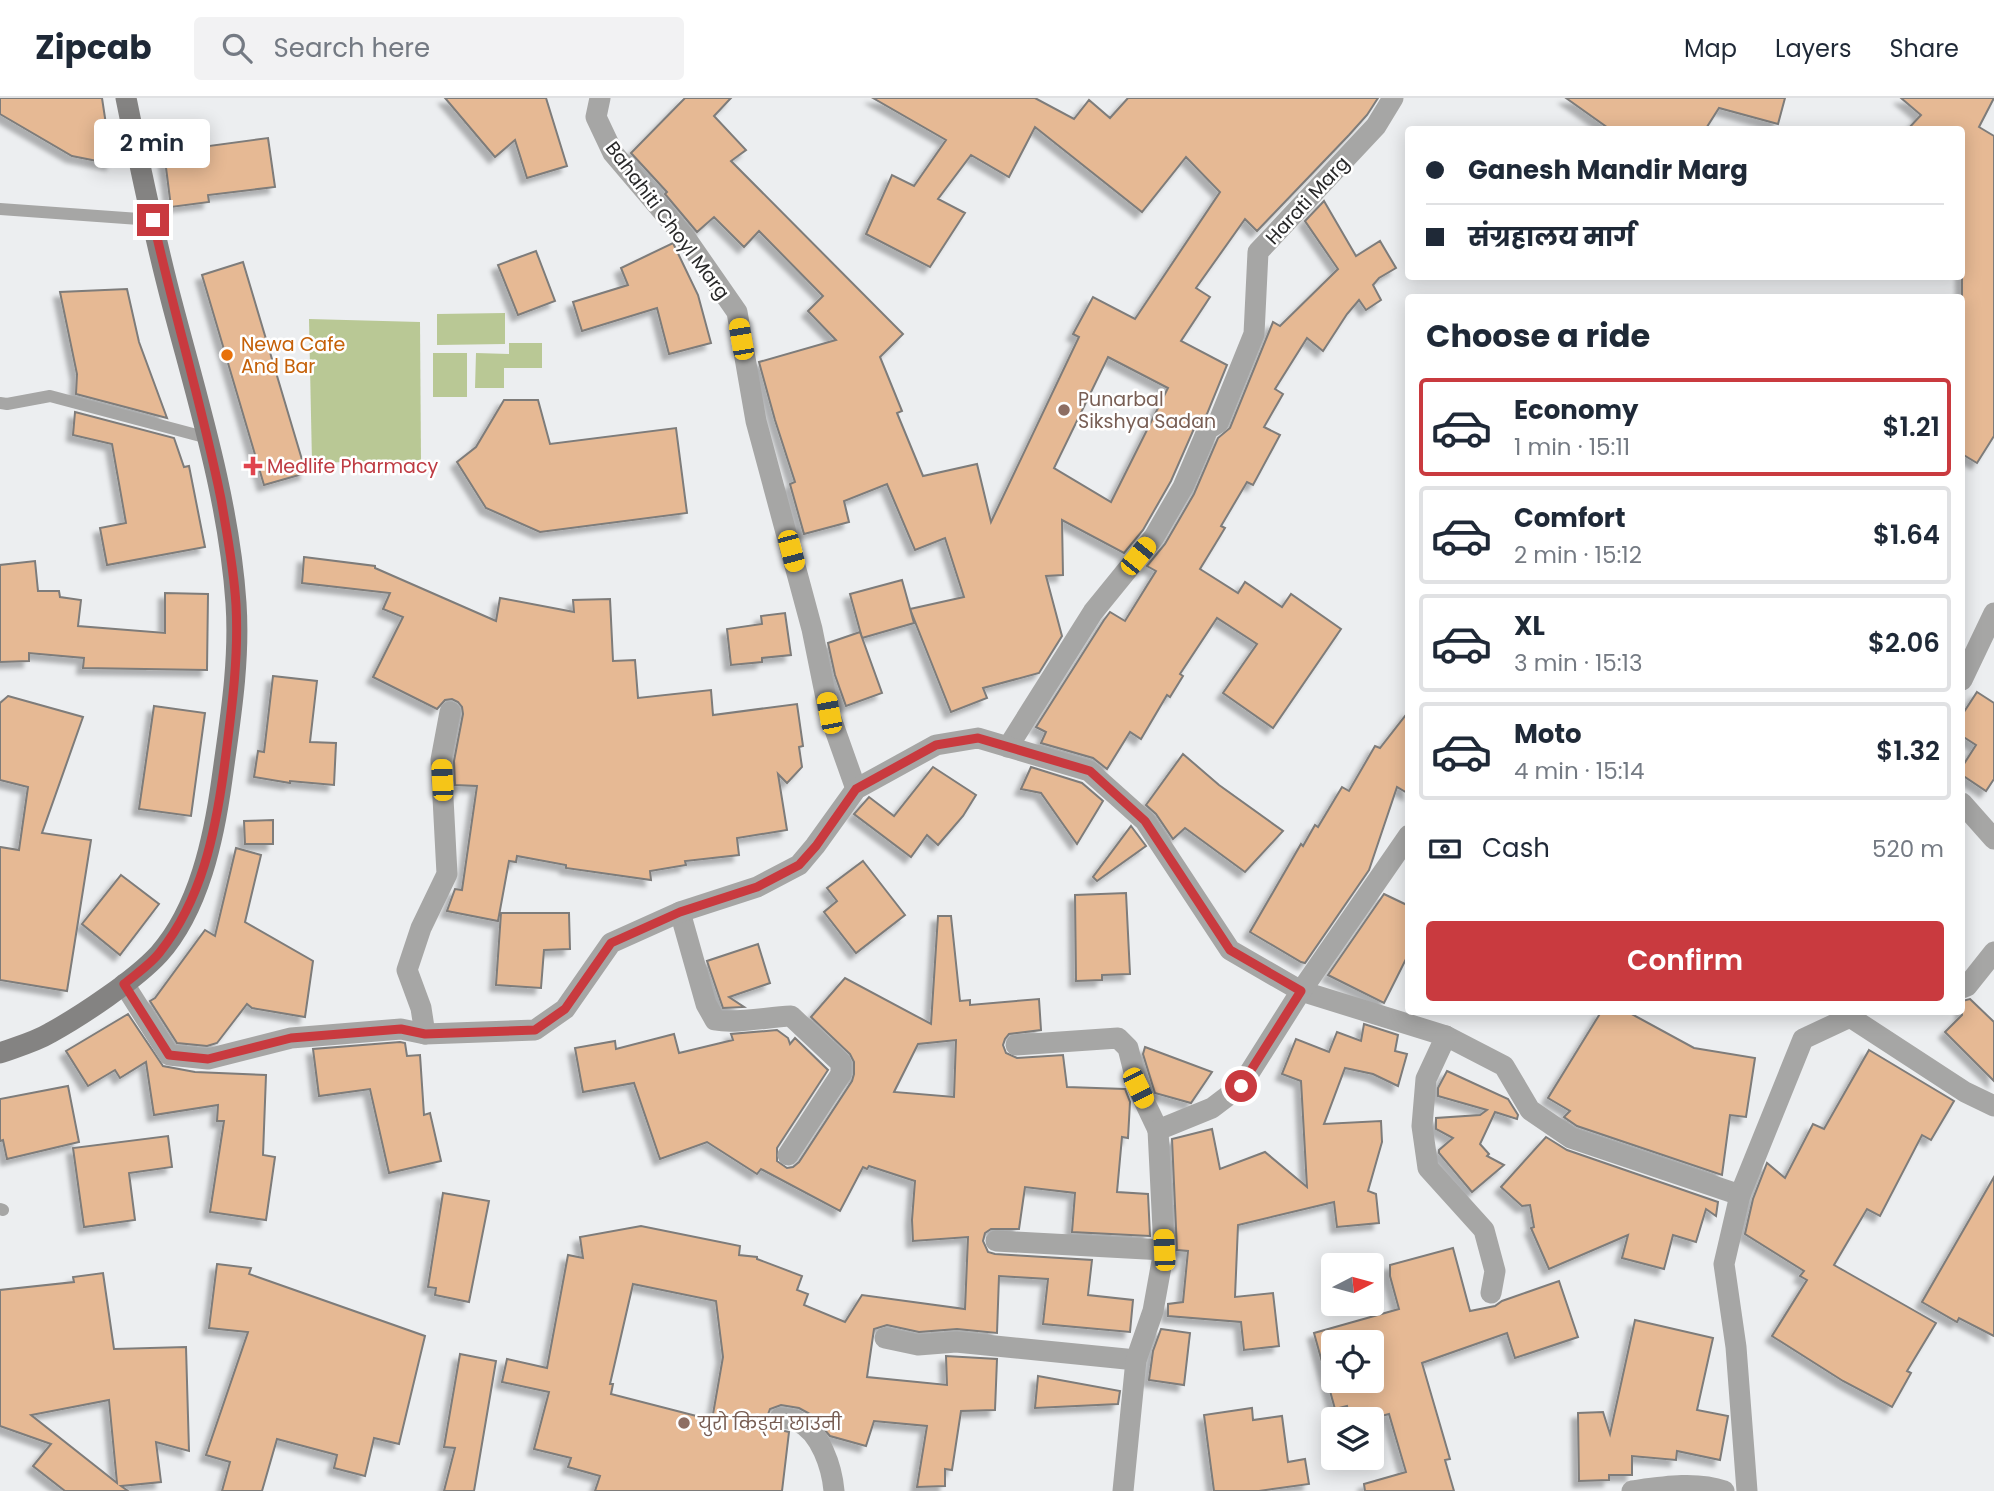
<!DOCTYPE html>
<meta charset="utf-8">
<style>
:root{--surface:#fff;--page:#f2f2f3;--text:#1f2937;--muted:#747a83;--line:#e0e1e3;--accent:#c93a3f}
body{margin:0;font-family:Poppins,"Noto Sans Devanagari",sans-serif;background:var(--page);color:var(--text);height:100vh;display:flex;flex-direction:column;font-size:26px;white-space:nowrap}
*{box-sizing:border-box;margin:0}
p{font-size:23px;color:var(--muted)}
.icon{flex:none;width:38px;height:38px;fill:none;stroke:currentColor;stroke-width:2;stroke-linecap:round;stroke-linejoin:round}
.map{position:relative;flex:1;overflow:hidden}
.panel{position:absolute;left:1405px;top:196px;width:560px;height:721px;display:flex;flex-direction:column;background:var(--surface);border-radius:7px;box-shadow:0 4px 18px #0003}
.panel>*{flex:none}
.banner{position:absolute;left:1405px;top:28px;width:560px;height:154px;border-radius:7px;box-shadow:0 4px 18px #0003;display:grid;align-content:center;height:154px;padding:0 21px;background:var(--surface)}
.needle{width:46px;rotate:84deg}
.tools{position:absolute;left:1321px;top:1155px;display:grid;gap:14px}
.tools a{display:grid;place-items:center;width:63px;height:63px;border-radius:7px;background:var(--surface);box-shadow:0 4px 18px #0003;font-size:35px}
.end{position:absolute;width:32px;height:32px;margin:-16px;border:9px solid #c93a3f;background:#fff;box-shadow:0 0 0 4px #fff}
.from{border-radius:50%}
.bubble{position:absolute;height:49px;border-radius:7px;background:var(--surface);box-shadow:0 4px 18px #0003;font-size:23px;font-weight:600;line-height:49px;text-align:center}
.car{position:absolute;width:21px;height:42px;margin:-21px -10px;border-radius:9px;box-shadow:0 0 5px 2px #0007;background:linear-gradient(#f5c518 24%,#345 0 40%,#f5c518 0 76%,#345 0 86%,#f5c518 0)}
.banner b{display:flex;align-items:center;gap:24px;height:66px;font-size:26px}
.banner b+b{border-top:2px solid var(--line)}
.banner i{width:18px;height:18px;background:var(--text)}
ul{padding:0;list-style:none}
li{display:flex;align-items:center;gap:21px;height:98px;margin:0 14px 10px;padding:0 7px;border:4px solid var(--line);border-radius:7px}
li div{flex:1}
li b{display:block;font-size:26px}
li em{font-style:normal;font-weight:600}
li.on{border-color:var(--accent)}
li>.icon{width:63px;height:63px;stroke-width:1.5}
h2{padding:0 21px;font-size:32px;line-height:84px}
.pay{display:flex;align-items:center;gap:18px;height:77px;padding:0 21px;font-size:26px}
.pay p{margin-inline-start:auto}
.button{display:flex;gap:14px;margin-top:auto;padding:14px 21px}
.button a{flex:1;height:80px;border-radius:7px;background:var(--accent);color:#fff;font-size:28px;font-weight:600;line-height:80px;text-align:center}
header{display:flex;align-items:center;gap:42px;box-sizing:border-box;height:98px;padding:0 35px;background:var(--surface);border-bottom:2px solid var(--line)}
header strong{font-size:33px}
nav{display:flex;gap:38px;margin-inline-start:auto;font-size:24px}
.search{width:490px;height:63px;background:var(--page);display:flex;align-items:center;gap:18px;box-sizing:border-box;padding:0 24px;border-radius:7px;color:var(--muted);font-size:26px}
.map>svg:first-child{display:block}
.green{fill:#b9c895}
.building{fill:#e6b994;stroke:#7e7c7a;stroke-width:2;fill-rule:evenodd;filter:url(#shadow)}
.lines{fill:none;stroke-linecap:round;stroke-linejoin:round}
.lane{stroke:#a6a6a5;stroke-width:12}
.street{stroke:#a6a6a5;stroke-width:21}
.secondary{stroke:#848382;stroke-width:21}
.route{stroke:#c93a3f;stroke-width:9}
.food-dot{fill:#e8710a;stroke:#fff;stroke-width:2.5}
.education-dot{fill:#8d6e63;stroke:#fff;stroke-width:2.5}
.health-dot{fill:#e0444e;stroke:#fff;stroke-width:2.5}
.labels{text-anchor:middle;stroke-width:5;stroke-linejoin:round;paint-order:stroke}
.street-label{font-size:19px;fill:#282829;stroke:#fff}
.food-label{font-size:19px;fill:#c56008;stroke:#fff;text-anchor:start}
.education-label{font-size:19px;fill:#785e54;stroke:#fff;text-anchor:start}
.health-label{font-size:19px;fill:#be3a42;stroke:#fff;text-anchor:start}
</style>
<header>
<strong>Zipcab</strong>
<div class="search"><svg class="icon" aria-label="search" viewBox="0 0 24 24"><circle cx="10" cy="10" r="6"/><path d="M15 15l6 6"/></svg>Search here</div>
<nav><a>Map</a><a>Layers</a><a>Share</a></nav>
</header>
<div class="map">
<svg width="1994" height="1393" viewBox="0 0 1994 1393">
<defs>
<filter id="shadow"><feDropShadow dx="-6" dy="6" stdDeviation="2" flood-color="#0004"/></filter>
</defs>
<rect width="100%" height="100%" fill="#eceef0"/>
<g class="green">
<path d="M505,215v31l-68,1v-31z"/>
<path d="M309,221l111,3 1,138 -109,3z"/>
<path d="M509,245h33v25h-38v20h-29l1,-35 33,1z"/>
<rect x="433" y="255" width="34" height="44"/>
</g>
<g class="building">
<path d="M0,0h102l10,66 -40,-8 -72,-42z"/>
<path d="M445,0h101l21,68 -40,12 -12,-38 -20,17z"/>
<path d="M685,0h46l-17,18 32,34 -15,11 172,173 -23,23 22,54 -5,2 26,63 54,-12 14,58 88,-185 -6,-3 20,-37 42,22 85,-127 -34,-35 -44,55 -107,-85 -26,50 -38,-22 -33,44 27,14 -35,54 -64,-33 26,-59 22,11 32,-46 -73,-42h162l39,21 15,-19 21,18 18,-20h250l-11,17 -18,20 -92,96 -12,-12 -49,69 14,9 -29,44 46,24 -20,49 -11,10 -25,57 -28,49 -19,23 -62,-33 1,55 -17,1 16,60 -23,37 -56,15 4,10 -36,14 -41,-103 54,-12 -19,-59 -30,12 -28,-66 -43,17 5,21 -45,12 -14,-50 5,-2 -20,-62 -16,-58 77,-22 -28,-29 15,-15 -64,-65 -15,16 -30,-30 -17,15 -32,-38 2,-2 -36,-39zM1108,259l60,31 -57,114 -57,-34z"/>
<path d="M1566,0h219l-7,26 -59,-16 -14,22h-94z"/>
<path d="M1901,0h93l-15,29 15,9v300l-17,27 -15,-9v-324h-55l14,-15z"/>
<path d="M268,40l7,49 -67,8 1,7 -38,5 -7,-55z"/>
<path d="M1324,103l32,55 24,-15 16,27 -17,10 -6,7 8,15 -15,10 -7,-10 -12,14 -24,37 -16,-13 -32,51 8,5 -19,33 16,8 -27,50 -6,-3 -26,44 4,2 -25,41 38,24 7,-11 37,25 9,-13 50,35 -68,99 -50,-35 34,-49 -40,-26 -37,56 3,2 -13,21 -3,-2 -26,44 -11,-7 -23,37 -14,-11 -52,-15 5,-11 -10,-5 68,-107 6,-8 15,9 31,-50 -9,-5 18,-22 29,-50 24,-56 12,-10 43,-106 7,4 58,-57 -33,-48z"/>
<path d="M673,145l25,52 13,48 -42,11 -12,-46 -75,23 -9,-29 55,-17 -7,-17z"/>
<path d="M536,153l19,50 -37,14 -20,-50z"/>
<path d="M243,164l63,211 -42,12 -62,-210z"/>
<path d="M127,191l12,53 28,76 -91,-24 1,-20 -17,-82z"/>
<path d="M504,302h34l12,44 126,-16 11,85 -147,19 -54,-24 -29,-46 19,-15z"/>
<path d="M75,314l99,26 10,29 5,-1 16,81 -98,18 -7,-37 26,-5 -14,-79 -39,-9z"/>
<path d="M304,459l71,9v2l121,53 4,-23 74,14 -1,-12 37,-1 3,62 22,-1 3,38 73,-8 2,25 84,-11 6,42 -4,1 3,20 -15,16 -9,-9 9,56 -50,8 2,17 -54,6 1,4 -36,6 1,9 -85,-12v-3l-49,-9 -1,6 -7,-1 -11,60 -51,-10 8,-22 7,1 15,-104 -22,-1 -1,-24 9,-47 -1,-7 -4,-5 -6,-3 -7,1 -8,9 -64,-32 30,-60 -20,-8 7,-16 -88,-10z"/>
<path d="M35,463l3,30h21l1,6 21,3 -3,26 87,7v-40l43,1 -1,76 -124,-2 1,-10 -55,-5v8l-29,1v-97z"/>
<path d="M902,482l12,43 -52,15 -12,-44z"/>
<path d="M785,515l6,42 -29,3v4l-31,3 -4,-36 35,-5 -1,-8z"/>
<path d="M860,534l22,61 -36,13 -11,-31 -7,-32z"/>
<path d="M273,578l44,5 -7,61 26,1 -2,42 -44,-4v2l-36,-6 4,-26 6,1z"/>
<path d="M1977,594l17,11v76l-8,12 -24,-16v-8l14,-22 -14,-9v-21z"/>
<path d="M8,598l75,21 -41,116 49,7 -24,151 -67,-11v-133l19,3 9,-63 -28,-7v-77z"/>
<path d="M154,608l51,7 -14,103 -52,-7z"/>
<path d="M1409,613v83l-12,-7 -28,83 -64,93 -4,-1 -51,-30 51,-88 2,2 12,-21 3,2 24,-40 7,4 26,-45 5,2z"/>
<path d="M1183,656l36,31 64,46 -38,41 -60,-44 -12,11 -17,-25 -10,-9z"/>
<path d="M933,669l43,28 -13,21 -25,29 -11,-10 -16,22 -57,-43 15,-17 25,19z"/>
<path d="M1031,669l51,16 21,18 -26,43 -36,-51 -20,-4z"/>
<path d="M273,722v24h-28l-1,-23z"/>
<path d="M1131,728l15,20 -49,35 -4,-4z"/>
<path d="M236,750l25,7 -16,67 68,39 -8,56 -53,-9 -5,-4 -30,39 -10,3 -30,-3 -27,-42 5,-3 50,-68 10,6z"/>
<path d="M863,763l42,54 -49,38 -32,-41 13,-11 -10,-13z"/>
<path d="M121,777l38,29 -39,51 -38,-31z"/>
<path d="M1126,795l4,81 -28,1v5l-26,1 -1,-86z"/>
<path d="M1384,796l25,12v47l-25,50 -56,-28z"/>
<path d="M501,815h68l1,36 -26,1 -3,38 -45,-3z"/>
<path d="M938,818h13l9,85 10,-1v5l69,-6 2,31 -32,4 -4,5 -2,6 3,8 11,5 46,-3 4,32 58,2 5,13 -2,36 -6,-1 -5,55 31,2 2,42 -78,-4 3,-39 -50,-6 -6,42h-28l-6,4 -2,8 5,11 7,2 97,6 -4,35 45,5 -3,32 -87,-8 5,-45 -49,-3 -2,57 -40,-4 -38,3 -32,-7 -13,4 -7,48 80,8 -1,-29 51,3 -2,51 -34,1 -9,59 -7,-1v17l-28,1 10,-61 -53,-5 -8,25 -36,-10 -18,-21 -13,-7 -18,-3 -11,4 -3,8 1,6 4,5 17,4 -7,59h-187l5,-15 -32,-9 3,-9 -37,-9 15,-57 -47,-10 5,-23 40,9 21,-113 15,3 -3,-21 61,-11 99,20 -1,9 18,2v2l45,17 -5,14 11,4 -4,11 41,17 17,-27 103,14 3,-72 -55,4 -1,-21 3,-39 -46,-15 -2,3 -4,-2 -23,44 -79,-42 -4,5 -50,-32 -47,17 -26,-76 -51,9 -8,-44 40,-7 1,8 58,-15 5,19 54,-13 -2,-6 46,-4 11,8 2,6 5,-6 33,32 -51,78v13l10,7 6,-1 6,-5 53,-81 2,-7v-12l-4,-8 -39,-37 34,-39 86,46zM956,942l-2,57 -60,-5 24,-48zM633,1186l83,17 7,56 -11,63 -101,-26 2,-10h-3z"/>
<path d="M758,846l12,39 -41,14 15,10 -21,1 -16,-47z"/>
<path d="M1970,901l24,23v59l-49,-49 17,-17v-14z"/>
<path d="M1601,914h27l66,36 61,10 -9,59 -16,-2 -8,60 -145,-49 -13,-9 6,-6 -22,-13z"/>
<path d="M128,916l35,52 32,6 71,3 -3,80 12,2 -9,63 -56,-8 14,-91h-7l1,-16 -64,10 -8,-53 -26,16 -5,-8 -27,16 -22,-35z"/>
<path d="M1364,926l34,11 -3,16 12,3 -9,32 -25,-12 -28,-6 -21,56 57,-3 1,21 -14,49 8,3 3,29 -42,4 -3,-25 -96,23 -3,72 38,-4 6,53 -35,4 -3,-28 -73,-6v-12l15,-2 5,-51 -11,-1 -5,-111 40,-10 8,40 45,-17 42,35 -6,-106 -19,-7 14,-35 33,13 8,-20 24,9z"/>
<path d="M400,944l5,1 2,13 13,-1 4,60 6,-2 11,48 -52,12 -19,-84 -51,7 -6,-47z"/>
<path d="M1145,949l67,25 -21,31 -36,-10 -12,-39z"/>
<path d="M1869,952l85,51 -23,39 -9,-5 -42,81 -13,-7 -33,56 102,58 -29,48 4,2 -19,34 -49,-26 -71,-45 35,-56 -7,-4 4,-5 -59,-37 8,-35 14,-36 18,15 28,-54 11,5z"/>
<path d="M1447,973l61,28 10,16 -1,4 -22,-7 -15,32 9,10 -2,2 17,9 -32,27 -33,-39v-3l14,-12 -17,-9v-11l44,-3 7,-5 -49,-14v-8z"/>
<path d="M68,988l11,56 -72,17 -4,-19 -3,1v-42z"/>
<path d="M168,1038l4,31 -43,6 6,47 -51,7 -11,-79z"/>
<path d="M1546,1039l21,13 151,52 -2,14 -10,-7 -10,33 -23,-7 -9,34 -42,-11 6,-23 -79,34 -18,-41 3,-1 -4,-22 -8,1 -21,-19z"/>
<path d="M1994,1079v159l-35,-18 -2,4 -35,-20z"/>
<path d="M443,1095l46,8 -20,101 -34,-7 1,-7 -8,-1z"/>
<path d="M1453,1150l17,63 25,-5 7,-5 57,-20 19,56 -63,21 -8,-25 -85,30 28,96 -5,1 9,31h-89l-1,-7 42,-12 -17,-58 -19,5h-20l-3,-13 -12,3 -21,-76 85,-24 -9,-33v-11zM1334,1244h38v39h-38z"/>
<path d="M217,1166l34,4 -2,6 176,62 -26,108 -25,-6 -9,38 -31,-8 3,-13 -60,-16 -15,52h-40l8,-29 -24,-7 42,-123 -39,-4z"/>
<path d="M103,1175l11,76 72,-2 3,104 -33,-9 5,40 -40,4 7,5h-63l-32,-25 18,-22 -51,-18v-136l74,-8 -1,-5zM109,1302l8,83 -86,-68z"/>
<path d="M1635,1222l78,18 -16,72 31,6 -8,44 -43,-9 -1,9 -44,-4v19h-23v5l-30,1 -1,-68 25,-1 7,22z"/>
<path d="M1161,1231l29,4 -6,52 -35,-5 4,-29z"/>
<path d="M460,1256l36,7 -22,130h-30l11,-43 -11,-1z"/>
<path d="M1038,1278l82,15 -2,13 -83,4z"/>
<path d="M1252,1310l1,12 29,-4 6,46 17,-3 4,25 -50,7h-45l-10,-76z"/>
</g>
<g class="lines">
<g class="lane">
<path d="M0,111l153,11"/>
<path d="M0,305l7,1 43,-8 158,42"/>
<path d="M0,1111l3,1"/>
</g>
<g class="street">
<path d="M600,0l-4,19 17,36 74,87 50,72 19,109 56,208 17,84 27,76"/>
<path d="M1962,582l32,-67"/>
<path d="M1008,649l85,-135 61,-75 29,-50 25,-58 10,-6 36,-89 4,-82 118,-126 17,-28"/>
<path d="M1962,705l32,36"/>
<path d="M680,814l26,92 9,16c22,4 52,-3 76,-4l50,47v11l-53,81"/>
<path d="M124,886l45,71 39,4 83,-21 110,-9 24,5 110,-4 30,-21 46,-66 69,-31 77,-25 42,-22 16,-19 41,-57 80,-44 42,-7 111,33 56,50 85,129 71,41 145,45 58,30 26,44 41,28 169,57"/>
<path d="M1962,890l5,-2 27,-34"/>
<path d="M425,936l-4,-26 -14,-38 14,-42 26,-54 -6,-114 9,-48"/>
<path d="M1446,938l-20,43 -4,47 6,42 56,62 11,41 -4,22"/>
<path d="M1016,947l102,-7 10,10 10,40 20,42"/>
<path d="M996,1143l168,9"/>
<path d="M885,1240l33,7 38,-3 180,18"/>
<path d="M780,1320c5,1 13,1 17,3 24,11 35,47 37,70"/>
<path d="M1123,1393l13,-131 17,-49 11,-61 -6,-120 54,-22 29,-22 60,-95 108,-156"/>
<path d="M1632,1393c29,-4 64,-10 92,0"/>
<path d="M1747,1393l-11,-144 -12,-83 16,-69 63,-156 47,-22 115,75 29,14"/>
</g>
<path class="secondary" d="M0,955c16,-6 35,-11 50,-20 31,-17 85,-53 109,-79 40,-45 55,-116 63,-175 8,-58 18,-117 14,-176 -7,-102 -38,-201 -64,-300 -18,-68 -32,-136 -46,-205"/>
</g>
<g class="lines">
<path class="route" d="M153,122c21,94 49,185 68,279 6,35 13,70 15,106 3,55 -5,109 -12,164 -9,65 -22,130 -64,183 -9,12 -24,22 -36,32l45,71 39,4 83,-21 110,-9 24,5 110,-4 30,-21 46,-66 69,-31 77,-25 42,-22 17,-19 40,-57 80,-44 42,-7 112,33 55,50 85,129 71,41 -60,95"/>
</g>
<circle class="food-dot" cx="227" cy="257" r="7"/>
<g class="education-dot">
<circle cx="1064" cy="312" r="7"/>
<circle cx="684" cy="1325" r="7"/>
</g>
<path class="health-dot" d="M249.5 357.5h7v7h7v7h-7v7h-7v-7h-7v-7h7z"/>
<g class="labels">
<g class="street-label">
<text transform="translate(1307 102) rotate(-47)" y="7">Harati Marg</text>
<text transform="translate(668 122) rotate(53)" y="7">Bahahiti Choyl Marg</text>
</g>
<g class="food-label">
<text x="241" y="253">Newa Cafe<tspan x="241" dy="22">And Bar</tspan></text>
</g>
<g class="education-label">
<text x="1078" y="308">Punarbal<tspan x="1078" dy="22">Sikshya Sadan</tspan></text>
<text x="698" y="1332">युरो किड्स छाउनी</text>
</g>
<g class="health-label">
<text x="267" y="375">Medlife Pharmacy</text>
</g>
</g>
</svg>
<div class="tools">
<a><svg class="needle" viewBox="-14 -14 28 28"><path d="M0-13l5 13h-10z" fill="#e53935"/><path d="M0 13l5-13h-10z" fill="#747a83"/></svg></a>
<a><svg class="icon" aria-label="locate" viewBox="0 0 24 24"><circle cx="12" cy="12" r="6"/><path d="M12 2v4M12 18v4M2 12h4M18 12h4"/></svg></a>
<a><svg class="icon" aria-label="layers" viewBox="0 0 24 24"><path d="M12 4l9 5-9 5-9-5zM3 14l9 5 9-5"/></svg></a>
</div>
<i class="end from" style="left:1241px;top:988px"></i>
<i class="end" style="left:153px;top:122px"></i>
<div class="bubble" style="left:94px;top:21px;width:116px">2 min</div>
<i class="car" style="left:741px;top:241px;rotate:350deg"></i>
<i class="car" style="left:791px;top:453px;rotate:165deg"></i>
<i class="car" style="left:1138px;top:458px;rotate:39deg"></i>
<i class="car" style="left:829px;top:615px;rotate:349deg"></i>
<i class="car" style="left:442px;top:682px;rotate:357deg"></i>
<i class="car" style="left:1138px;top:990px;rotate:154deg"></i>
<i class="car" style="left:1164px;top:1152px;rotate:357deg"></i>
<div class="banner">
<b><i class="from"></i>Ganesh Mandir Marg</b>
<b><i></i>संग्रहालय मार्ग</b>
</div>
<section class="panel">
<h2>Choose a ride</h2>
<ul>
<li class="on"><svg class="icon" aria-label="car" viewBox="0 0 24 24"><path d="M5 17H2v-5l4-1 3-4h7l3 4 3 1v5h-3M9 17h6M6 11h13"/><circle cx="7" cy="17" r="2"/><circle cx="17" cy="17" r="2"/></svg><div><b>Economy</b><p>1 min · 15:11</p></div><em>$1.21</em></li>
<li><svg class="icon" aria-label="car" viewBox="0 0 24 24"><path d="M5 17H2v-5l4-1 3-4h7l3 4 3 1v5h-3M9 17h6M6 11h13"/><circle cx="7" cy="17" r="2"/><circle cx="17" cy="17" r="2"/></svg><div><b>Comfort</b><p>2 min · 15:12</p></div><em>$1.64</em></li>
<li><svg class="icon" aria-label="car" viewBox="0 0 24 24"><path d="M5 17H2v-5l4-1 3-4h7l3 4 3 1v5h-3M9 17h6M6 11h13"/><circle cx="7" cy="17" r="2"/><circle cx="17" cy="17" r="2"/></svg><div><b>XL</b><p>3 min · 15:13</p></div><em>$2.06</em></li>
<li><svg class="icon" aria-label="car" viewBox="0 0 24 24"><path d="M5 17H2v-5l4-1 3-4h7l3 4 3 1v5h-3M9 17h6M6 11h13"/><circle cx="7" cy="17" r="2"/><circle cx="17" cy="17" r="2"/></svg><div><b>Moto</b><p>4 min · 15:14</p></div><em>$1.32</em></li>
</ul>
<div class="pay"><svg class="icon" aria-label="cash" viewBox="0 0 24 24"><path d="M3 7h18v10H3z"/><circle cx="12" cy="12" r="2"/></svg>Cash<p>520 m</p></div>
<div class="button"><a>Confirm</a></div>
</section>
</div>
